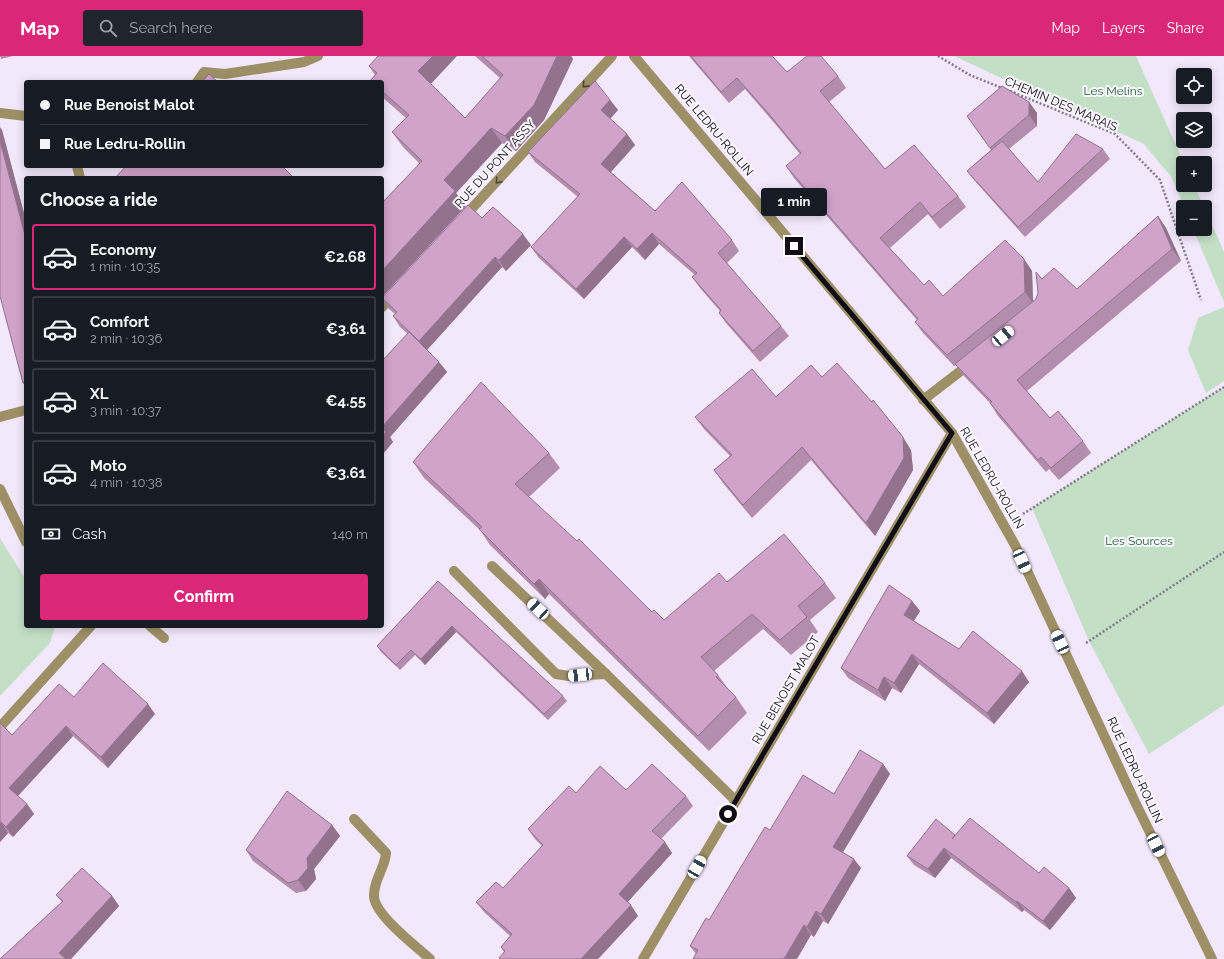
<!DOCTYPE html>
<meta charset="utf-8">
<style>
:root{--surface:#171b24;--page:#20242c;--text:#f1f3f6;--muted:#9ea1a6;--line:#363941;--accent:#db2777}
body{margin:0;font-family:Raleway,sans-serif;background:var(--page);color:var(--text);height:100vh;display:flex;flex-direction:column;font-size:15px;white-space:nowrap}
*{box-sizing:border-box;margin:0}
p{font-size:13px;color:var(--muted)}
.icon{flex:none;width:22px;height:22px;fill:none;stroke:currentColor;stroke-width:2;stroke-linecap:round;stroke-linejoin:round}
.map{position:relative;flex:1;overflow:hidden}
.panel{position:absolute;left:24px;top:120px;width:360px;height:452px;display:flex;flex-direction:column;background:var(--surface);border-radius:4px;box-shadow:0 2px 10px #0003}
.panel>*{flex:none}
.top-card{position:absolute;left:24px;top:24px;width:360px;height:88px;border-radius:4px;box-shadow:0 2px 10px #0003;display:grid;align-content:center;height:88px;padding:0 16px;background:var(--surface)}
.fabs{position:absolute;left:1176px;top:12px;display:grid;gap:8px}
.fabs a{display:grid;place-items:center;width:36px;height:36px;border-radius:4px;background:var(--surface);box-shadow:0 2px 10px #0003;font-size:20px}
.end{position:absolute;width:18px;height:18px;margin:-9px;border:5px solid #110d14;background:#fff;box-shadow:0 0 0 2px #fff}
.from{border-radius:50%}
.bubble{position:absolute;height:28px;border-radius:4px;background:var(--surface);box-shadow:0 2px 10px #0003;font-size:13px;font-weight:700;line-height:28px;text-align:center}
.car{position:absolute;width:12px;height:24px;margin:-12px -6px;border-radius:5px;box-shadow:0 0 3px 1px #0007;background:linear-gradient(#fff 24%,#345 0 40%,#fff 0 76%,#345 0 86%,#fff 0)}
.top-card b{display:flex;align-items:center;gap:14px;height:38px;font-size:15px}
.top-card b+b{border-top:1px solid var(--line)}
.top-card i{width:10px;height:10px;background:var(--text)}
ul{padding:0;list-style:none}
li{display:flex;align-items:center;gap:12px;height:66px;margin:0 8px 6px;padding:0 8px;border:2px solid var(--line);border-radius:4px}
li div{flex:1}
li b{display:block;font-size:15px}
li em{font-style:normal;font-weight:700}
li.selected{border-color:var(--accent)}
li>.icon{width:36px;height:36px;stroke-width:1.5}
h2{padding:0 16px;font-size:18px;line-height:48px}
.pay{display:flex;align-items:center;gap:10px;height:44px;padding:0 16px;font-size:15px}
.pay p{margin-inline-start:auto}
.cta{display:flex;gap:8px;margin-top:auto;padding:8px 16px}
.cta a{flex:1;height:46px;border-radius:4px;background:var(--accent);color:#fff;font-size:16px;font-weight:700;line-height:46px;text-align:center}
header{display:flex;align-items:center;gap:24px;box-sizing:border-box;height:56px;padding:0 20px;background:var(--accent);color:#fff}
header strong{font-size:19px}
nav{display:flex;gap:22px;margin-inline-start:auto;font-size:14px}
.search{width:280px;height:36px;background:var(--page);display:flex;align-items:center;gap:10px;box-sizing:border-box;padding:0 14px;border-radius:4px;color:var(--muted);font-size:15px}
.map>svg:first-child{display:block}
.green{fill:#c3e0c6}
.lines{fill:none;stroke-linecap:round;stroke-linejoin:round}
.path{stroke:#827b88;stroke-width:2.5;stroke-dasharray:2 2;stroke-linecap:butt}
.service{stroke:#9d9066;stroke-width:10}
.minor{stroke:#9d9066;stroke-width:10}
.wall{fill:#b38cae}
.shaded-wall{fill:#92728d}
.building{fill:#d0a3ca;stroke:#92728d}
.oneway{stroke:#504839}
.route{stroke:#110d14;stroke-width:5}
.labels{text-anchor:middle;stroke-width:4;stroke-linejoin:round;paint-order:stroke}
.park-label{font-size:12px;fill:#1b5f2d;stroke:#fbf7ff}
.street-label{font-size:12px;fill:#110d14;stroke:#fbf7ff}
</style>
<header>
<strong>Map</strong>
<div class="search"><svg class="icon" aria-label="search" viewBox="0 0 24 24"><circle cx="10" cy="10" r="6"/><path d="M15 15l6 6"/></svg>Search here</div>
<nav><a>Map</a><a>Layers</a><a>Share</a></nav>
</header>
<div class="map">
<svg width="1224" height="903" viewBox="0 0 1224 903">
<rect width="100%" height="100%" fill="#f2e7fb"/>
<g class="green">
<path d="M954,0h182l48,107 -1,22h11l10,22h-20l-12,-29 -28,-34z"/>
<path d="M1205,153l19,43v50l-31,-73h12z"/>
<path d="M1224,251v74l-18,12 -18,-43 10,-32z"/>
<path d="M1224,331v318l-75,49 -60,-113 -57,-133z"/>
<path d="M0,482l26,42v46h29l-5,17 -50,53z"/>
</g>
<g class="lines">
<g class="path">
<path d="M938,0l32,19 32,13"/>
<path d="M1010,35l105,43 45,46 41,120"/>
<path d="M1023,458l201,-127"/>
<path d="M1086,587l138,-91"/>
</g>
<g class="service">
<path d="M197,26l7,-10 21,2 79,-12 14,-6"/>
<path d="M0,57l26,3"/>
<path d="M77,110l3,12"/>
<path d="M923,344l48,-37"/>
<path d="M0,361l26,-7"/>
<path d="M150,570l14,12"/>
<path d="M354,763l32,34c-1,15 -12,26 -12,42 -1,19 42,51 56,64"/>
</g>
<g class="minor">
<path d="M634,0l318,377 64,114 119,255 77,157"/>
<path d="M463,162l149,-162"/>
<path d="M382,251l12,-13"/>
<path d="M0,433l26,53"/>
<path d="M492,510l114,108"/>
<path d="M454,515l102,103 13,2 37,-2 130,127"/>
<path d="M0,671l91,-101"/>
<path d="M643,903l309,-526"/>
</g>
</g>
<g class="wall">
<path d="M0,0h13l-12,3z"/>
<path d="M475,0h96l2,3 -29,61 -28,31 -14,-8 -46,50 10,13 -84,91v-94l38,-39 -17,-17 -11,-15 14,-14 -24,-21v-15h-11l-1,-1 5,-6 -6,-9 62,18 34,34 35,-40z"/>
<path d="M689,0h83l15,16 51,4 8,12 -17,14 56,67 73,27 8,11 -26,22 -12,-15 -38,34 34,37 19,11 81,-37 8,12 1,30 3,-2 6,-20 35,10 81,-73 8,12 15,33 -154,130 23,27 33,23 8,12 -32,27 -10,-11 -3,3 -48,-56 -8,-13 -26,-27 -8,-11 -2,1 -31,-33 -8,-11 2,-2 -123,-142 -8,-12 14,-12 -24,-29 -31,-36 -16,14z"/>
<path d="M610,44l8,10 -8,9 17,15 8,11 -24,27 44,39 77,29 7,11 -12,12 54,63 8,10 -29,26 -34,-39 -7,-10 1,-2 -20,-23 -8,-11 3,-2 -36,-31 -14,16 -13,-13 -48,52 -45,-41 -8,-11 47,-50 -43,-35 -7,-10z"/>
<path d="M1029,46l8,11v13l-28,23 29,33 65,-33 7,10 -85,78 -51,-57 -7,-9 24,-21 -24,-34z"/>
<path d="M2,74l24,91v167l-3,-5z"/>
<path d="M482,162l49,27 -25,26 -4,-4 -75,83 12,12 8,10 -57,65 3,5 -11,13 25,-122 -7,-6 -7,-11 2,-2 -6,-5 -7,-10z"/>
<path d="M822,321l89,73 2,20 -38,66 -64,-76 -59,58 -29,-35 -9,-13 16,-14 -26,-27 -9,-12 81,-20z"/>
<path d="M549,397l11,15 -31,29 123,115 12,8 63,-38 98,1 11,15 -26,22 8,12 -27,23 -28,-26 -49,42 4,4 11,15 7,7 11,16 -38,38 -160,-157 -4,5 -55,-54 -10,-15 -56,-52 -11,-16z"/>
<path d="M438,525l125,115 4,5 -19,19 -92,-88 -31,33 -10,-10 -15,15 -19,-18 -4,-6z"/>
<path d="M912,545l8,10 -6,10 45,28 70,33 -35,42 -75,-60 -18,29 -9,-5 -7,13 -37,-23 -7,-10z"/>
<path d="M74,641l81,17 -47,54 -35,-32 -55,60 9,8 7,10 -21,23 -5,-4 -8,9v-119l12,12z"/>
<path d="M883,708l7,10 -47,78 18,16 -33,56 -5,-3 -9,16 -3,-2 -115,19 -6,-8 19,-26 61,-90 64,-36z"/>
<path d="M626,734l60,6 7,10 -32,33 11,14 -45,49 11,14 -40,43h-98l4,-7 -3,-5 9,-11 -26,-24 -8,-10 27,-14 39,-42 -7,-7 -7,-10z"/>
<path d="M332,769l8,11 -26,33 2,10 -10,12 -10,2 -43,-32 -7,-11z"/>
<path d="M955,779l84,38 30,15 7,10 -26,32 -26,-20 -2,2 -71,-54 -16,20 -21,-13 -7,-9z"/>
<path d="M56,839l56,1 7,10 -48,53h-71l62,-57z"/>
</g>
<g class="shaded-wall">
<path d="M433,0h24l-28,30 -11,-15z"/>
<path d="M557,0h14l2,3 -29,61 -28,31 -11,-15z"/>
<path d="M610,44l8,10 -10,11 -7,-11z"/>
<path d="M1029,46l8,11v13l-8,-11z"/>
<path d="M0,71l2,3 24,91v18l-26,-98z"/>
<path d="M491,72l11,15 -46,50 10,13 -84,91v-26l62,-91z"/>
<path d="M627,78l8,11 -26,29 -8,-10z"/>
<path d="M1158,160l8,12 15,33 -9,-12z"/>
<path d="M652,177l7,11 -14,16 -8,-11z"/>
<path d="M523,178l8,11 -25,26 -7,-11z"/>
<path d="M624,181l8,10 -48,52 -8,-10z"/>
<path d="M495,201l7,10 -76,84 -7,-10z"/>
<path d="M1024,203l8,12 1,32 -8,-11z"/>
<path d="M439,306l8,10 -57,65 3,5 -11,13v-28z"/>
<path d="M903,381l8,13 2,20 -38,66 -9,-13z"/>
<path d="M539,523l10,15 -4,5 -11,-15z"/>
<path d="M912,545l8,10 -9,14 -7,-10z"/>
<path d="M452,570l4,6 -31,33 -4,-6z"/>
<path d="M912,598l7,10 -18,29 -7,-10z"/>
<path d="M1022,615l7,11 -35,42 -7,-11z"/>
<path d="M884,621l8,11 -7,13 -7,-11z"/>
<path d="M148,648l7,10 -47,54 -7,-11z"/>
<path d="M66,670l7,10 -57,62 -7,-10z"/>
<path d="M883,708l7,10 -50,83 -7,-10z"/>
<path d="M27,748l7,10 -21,23 -7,-10z"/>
<path d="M1,766l7,11 -8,9v-18z"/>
<path d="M332,769l8,11 -26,33 2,10 -10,12 -8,-11 9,-22z"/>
<path d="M665,786l7,11 -46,51 -7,-10z"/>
<path d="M944,792l7,10 -16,20 -7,-9z"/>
<path d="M854,803l7,9 -33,56 -7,-10z"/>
<path d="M1069,832l7,10 -26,32 -7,-9z"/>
<path d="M112,840l7,10 -48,53h-8l-4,-6z"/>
<path d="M1017,845l7,9 -2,2 -6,-10z"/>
<path d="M631,849l7,11 -40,43h-17z"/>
<path d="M816,855l7,10 -9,16 -7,-10z"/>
<path d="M804,869l7,10 -14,24h-13z"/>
</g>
<g class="building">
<path d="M378,0h55l-15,15 47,47 38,-43 -21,-19h75l-23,49 -29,31 -14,-8 -47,52 11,11 -73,80v-68l40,-42 -30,-29 17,-17 -27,-24v-9h-11l-1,-1 7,-8 -8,-7z"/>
<path d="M691,0h81l15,16 20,-16h14l17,20 -18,15 65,78 29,-24 44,51 -26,21 -12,-15 -40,36 44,47 5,-5 14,16 62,-56 19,19 1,33 -78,63 -32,-33 3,-3 -132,-153 15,-13 -33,-40 -31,-35 -16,14z"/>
<path d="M209,18l9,8h-16z"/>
<path d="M595,25l15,19 -9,10 26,24 -26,30 54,47 27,-29 50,58 -14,13 63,73 -28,25 -34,-38 2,-3 -29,-33 5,-4 -45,-40 -15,16 -13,-12 -48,52 -45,-42 49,-53 -52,-42z"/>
<path d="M1002,30l27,16v13l-39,33 -23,-32z"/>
<path d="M1076,78l27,15 -85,78 -51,-56 35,-30 36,41z"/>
<path d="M0,85l26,98v144h-3l-23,-87z"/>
<path d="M126,110h156l12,12h-179z"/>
<path d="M468,149l14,13 11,-11 30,27 -24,26 -4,-3 -76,84 -26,-25 4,-4 -15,-14z"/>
<path d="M1158,160l14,33 -155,131 33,38 8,-7 25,30 -32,27 -10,-11 -3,3 -48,-57 2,-1 -37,-38 81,-65 2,-6 -2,-21 6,7 12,-11 23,21z"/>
<path d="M409,276l30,30 -57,65v-66z"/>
<path d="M837,307l35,39 1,-2 30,37 1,21 -38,65 -64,-76 -59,58 -29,-35 18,-15 -37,-38 57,-48 24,28 35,-32 11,12z"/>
<path d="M481,326l68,71 -34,31 62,57 2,-2 73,73 2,-2 10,10 55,-47 8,9 57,-48 41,49 -27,23 9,11 -27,23 -28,-26 -51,43 17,18 -2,2 20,20 -38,39 -159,-157 -5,5 -55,-55 3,-2 -69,-65z"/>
<path d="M382,372l4,4 -4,5z"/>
<path d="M438,525l125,115 -19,18 -92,-88 -31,33 -10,-9 -15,15 -19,-19z"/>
<path d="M889,529l23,16 -8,14 55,34 14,-18 49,40 -35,42 -75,-59 -18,29 -10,-6 -6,13 -37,-22z"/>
<path d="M103,607l45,41 -47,53 -35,-31 -57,62 18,16 -21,23 -5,-5 -1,2v-101l12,12 47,-51 15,13z"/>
<path d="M860,694l23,14 -50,83 21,12 -33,55 -5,-3 -9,16 -3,-2 -20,34h-91l5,-9 -8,-4 16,-28 3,2 56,-93 5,3 33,-55 31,19z"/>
<path d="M652,708l34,32 -34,35 13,11 -46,52 12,11 -50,54h-80l-2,-1 6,-7 -4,-4 11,-13 -36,-32 20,-20 7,6 40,-43 -15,-16 41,-43 7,7 24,-27 26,24z"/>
<path d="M287,735l45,34 -25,33 1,10 -10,12 -10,3 -42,-33z"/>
<path d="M970,762l69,55 5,-6 25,21 -26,33 -26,-20 -1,1 -72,-54 -16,21 -21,-13 29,-37 19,16 -3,4z"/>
<path d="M82,812l30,28 -53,57 7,6h-66l63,-58 -7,-6z"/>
</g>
<defs><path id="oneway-chevron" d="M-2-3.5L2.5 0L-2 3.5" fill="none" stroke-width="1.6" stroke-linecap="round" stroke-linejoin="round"/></defs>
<g class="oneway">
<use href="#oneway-chevron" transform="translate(585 29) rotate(132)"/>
<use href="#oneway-chevron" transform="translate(498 125) rotate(132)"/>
</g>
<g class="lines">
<path class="route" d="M728,758l224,-381 -158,-187"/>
</g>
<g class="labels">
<g class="park-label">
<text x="1113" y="39">Les Melins</text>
<text x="1139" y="489">Les Sources</text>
</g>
<g class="street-label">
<text transform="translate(1061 48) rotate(23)" y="4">CHEMIN DES MARAIS</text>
<text transform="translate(714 74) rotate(50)" y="4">RUE LEDRU-ROLLIN</text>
<text transform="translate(495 108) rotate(-48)" y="4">RUE DU PONT ASSY</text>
<text transform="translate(992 422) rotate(60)" y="4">RUE LEDRU-ROLLIN</text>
<text transform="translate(786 634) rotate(-60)" y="4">RUE BENOIST MALOT</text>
<text transform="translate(1135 714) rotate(65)" y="4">RUE LEDRU-ROLLIN</text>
</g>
</g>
</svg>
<div class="fabs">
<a><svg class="icon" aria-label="locate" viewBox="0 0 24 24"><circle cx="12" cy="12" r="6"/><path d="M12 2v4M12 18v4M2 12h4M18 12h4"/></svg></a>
<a><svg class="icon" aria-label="layers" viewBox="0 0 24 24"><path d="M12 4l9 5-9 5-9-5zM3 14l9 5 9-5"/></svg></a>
<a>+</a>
<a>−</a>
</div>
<i class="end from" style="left:728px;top:758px"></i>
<i class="end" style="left:794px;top:190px"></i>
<div class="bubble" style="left:761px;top:132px;width:66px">1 min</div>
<i class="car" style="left:1003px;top:280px;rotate:50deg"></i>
<i class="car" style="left:1022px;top:505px;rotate:155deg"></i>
<i class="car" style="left:538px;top:553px;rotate:313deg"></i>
<i class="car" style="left:1060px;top:586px;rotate:335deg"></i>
<i class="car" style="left:580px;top:619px;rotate:264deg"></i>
<i class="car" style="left:1156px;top:789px;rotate:154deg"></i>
<i class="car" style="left:697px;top:811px;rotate:30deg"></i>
<div class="top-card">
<b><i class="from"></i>Rue Benoist Malot</b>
<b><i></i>Rue Ledru-Rollin</b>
</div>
<section class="panel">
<h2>Choose a ride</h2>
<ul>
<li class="selected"><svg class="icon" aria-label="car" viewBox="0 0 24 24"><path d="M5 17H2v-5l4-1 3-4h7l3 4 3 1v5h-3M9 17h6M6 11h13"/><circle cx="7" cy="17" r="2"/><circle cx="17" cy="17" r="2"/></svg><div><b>Economy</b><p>1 min · 10:35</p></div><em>€2.68</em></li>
<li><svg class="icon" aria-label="car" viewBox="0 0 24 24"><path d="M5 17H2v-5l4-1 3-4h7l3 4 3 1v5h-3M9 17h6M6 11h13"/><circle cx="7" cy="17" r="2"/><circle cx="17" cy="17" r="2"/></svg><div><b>Comfort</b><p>2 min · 10:36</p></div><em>€3.61</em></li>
<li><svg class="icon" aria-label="car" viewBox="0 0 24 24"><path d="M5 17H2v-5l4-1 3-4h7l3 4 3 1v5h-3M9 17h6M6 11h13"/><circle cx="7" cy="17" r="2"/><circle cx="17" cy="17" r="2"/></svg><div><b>XL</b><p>3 min · 10:37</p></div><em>€4.55</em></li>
<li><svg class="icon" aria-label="car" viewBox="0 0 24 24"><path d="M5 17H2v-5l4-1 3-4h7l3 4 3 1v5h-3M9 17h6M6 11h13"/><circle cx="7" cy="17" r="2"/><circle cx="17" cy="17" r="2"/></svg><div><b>Moto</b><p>4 min · 10:38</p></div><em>€3.61</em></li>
</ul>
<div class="pay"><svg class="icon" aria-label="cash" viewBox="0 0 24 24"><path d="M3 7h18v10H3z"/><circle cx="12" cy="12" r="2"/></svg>Cash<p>140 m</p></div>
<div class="cta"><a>Confirm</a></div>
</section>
</div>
